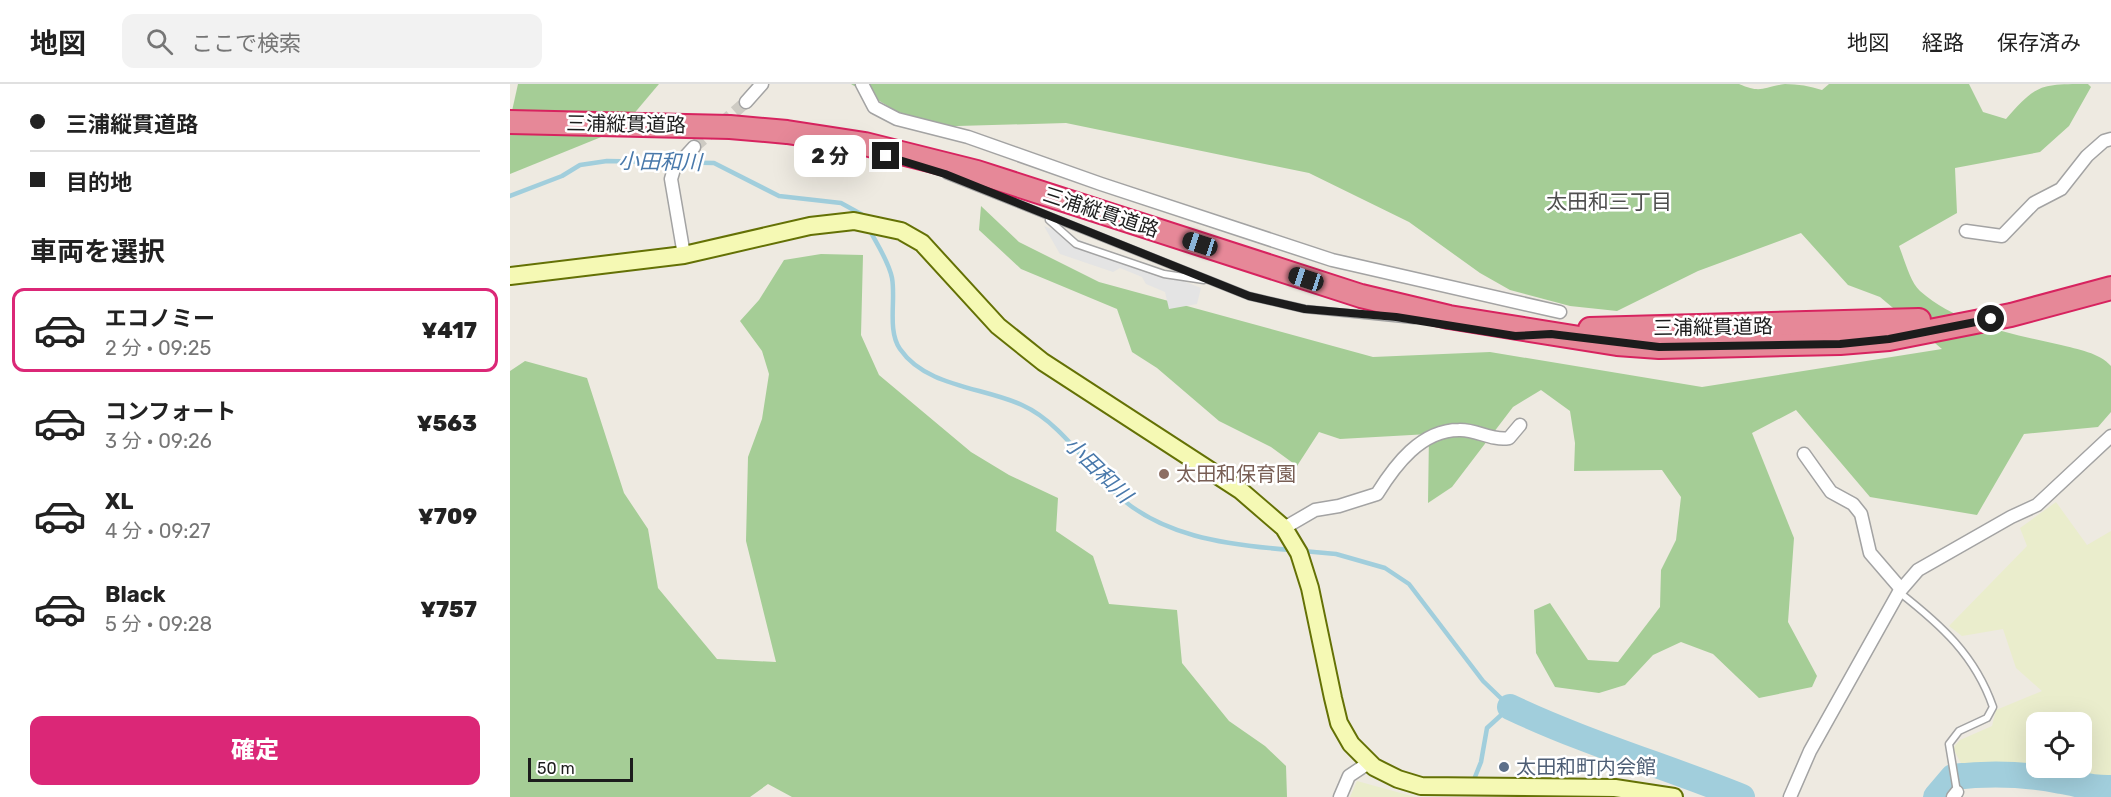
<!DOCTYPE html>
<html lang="ja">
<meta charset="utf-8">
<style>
:root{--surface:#fff;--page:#f2f2f2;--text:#222;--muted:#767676;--line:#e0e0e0;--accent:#db2777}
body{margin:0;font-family:Rubik,"Noto Sans JP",sans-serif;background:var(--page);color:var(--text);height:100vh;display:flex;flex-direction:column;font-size:22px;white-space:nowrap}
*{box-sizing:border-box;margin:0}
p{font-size:20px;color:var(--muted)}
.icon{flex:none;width:33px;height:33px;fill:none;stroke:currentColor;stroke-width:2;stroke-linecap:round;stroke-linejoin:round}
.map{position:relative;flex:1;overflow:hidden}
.side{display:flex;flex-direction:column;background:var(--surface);width:510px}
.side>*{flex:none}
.hud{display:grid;align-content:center;height:132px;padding:0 30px;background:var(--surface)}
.buttons{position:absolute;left:1516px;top:628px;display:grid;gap:12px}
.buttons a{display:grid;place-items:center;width:66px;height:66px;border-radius:12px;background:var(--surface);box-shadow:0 6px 24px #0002;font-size:30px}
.scale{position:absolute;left:18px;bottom:15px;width:105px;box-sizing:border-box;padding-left:6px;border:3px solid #1c1c1c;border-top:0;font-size:16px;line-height:21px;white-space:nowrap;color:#1c1c1c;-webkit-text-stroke:4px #fff;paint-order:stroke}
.end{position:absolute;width:27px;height:27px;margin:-14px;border:8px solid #1c1c1c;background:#fff;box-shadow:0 0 0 3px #fff}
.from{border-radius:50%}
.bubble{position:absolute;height:42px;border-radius:12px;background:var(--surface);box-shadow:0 6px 24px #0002;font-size:20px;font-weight:800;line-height:42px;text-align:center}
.car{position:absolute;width:18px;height:36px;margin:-18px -9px;border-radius:8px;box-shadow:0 0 4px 2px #0007;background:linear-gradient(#222 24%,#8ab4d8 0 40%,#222 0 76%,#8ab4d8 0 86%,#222 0)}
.hud b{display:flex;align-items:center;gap:21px;height:57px;font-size:22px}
.hud b+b{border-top:2px solid var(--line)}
.hud i{width:15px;height:15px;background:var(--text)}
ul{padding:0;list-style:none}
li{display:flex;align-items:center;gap:18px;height:84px;margin:0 12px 9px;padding:0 18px;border:3px solid transparent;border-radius:12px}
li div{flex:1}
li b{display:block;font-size:22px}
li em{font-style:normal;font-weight:800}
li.active{border-color:var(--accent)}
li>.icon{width:54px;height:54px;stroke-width:1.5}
h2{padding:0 30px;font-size:27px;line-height:72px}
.button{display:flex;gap:12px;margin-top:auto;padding:12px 30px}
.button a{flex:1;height:69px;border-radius:12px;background:var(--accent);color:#fff;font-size:24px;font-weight:800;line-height:69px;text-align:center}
header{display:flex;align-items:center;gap:36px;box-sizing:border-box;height:84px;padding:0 30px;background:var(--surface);border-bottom:2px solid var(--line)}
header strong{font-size:28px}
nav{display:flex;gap:33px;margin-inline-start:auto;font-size:21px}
.search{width:420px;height:54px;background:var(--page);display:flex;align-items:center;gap:15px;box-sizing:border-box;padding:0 21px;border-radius:12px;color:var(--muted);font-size:22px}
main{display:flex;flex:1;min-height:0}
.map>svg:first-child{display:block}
.farmland{fill:#eaedcc;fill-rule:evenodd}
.forest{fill:#a5cd96}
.parking{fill:#e4e4e4}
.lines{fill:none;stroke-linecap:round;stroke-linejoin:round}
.stream{stroke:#a1cedc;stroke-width:4.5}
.river{stroke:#a1cedc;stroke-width:26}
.street-tunnel{stroke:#cecbc3;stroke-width:12;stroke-dasharray:12 6;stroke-linecap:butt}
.lane-casing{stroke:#a3a3a3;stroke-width:9}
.street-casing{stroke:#a3a3a3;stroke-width:15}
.secondary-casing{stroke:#647105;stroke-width:20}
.highway-casing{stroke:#d7235f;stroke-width:26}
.lane{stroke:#fff;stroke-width:6}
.street{stroke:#fff;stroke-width:12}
.secondary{stroke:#f5f9b4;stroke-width:16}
.highway{stroke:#e68898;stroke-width:22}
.route{stroke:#1c1c1c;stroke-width:8}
.education-dot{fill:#8d6e63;stroke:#fff;stroke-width:2}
.service-dot{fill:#5c6f8a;stroke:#fff;stroke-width:2}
.labels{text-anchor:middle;stroke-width:5;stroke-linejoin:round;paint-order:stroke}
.street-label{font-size:20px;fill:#1c1c1c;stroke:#fff}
.education-label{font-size:20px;fill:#785e54;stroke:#fff;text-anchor:start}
.service-label{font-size:20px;fill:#4e5e75;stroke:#fff;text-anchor:start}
.water-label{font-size:21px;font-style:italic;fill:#4979ab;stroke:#fff}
.neighbourhood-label{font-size:21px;fill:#4f4f4f;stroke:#fff}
</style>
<header>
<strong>地図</strong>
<div class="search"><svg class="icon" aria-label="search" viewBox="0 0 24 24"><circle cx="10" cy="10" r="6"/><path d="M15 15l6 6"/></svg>ここで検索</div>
<nav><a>地図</a><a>経路</a><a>保存済み</a></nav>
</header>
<main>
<section class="side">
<div class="hud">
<b><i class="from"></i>三浦縦貫道路</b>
<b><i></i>目的地</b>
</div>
<h2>車両を選択</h2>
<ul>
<li class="active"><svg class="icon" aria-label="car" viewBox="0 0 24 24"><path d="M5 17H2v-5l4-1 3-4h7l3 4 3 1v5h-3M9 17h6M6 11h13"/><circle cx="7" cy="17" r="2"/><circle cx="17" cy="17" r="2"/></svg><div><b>エコノミー</b><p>2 分 · 09:25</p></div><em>¥417</em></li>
<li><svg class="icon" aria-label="car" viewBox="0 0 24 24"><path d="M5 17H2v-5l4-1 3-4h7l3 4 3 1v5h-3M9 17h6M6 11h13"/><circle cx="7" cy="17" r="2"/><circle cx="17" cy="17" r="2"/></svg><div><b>コンフォート</b><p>3 分 · 09:26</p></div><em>¥563</em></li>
<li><svg class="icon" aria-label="car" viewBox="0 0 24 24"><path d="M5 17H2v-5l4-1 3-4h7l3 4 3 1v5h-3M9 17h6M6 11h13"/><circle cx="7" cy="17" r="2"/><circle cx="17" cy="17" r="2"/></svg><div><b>XL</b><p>4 分 · 09:27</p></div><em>¥709</em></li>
<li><svg class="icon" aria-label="car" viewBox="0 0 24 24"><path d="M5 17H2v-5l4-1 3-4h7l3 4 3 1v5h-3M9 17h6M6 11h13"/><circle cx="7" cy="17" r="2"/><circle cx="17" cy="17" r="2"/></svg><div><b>Black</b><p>5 分 · 09:28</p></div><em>¥757</em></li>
</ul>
<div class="button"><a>確定</a></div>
</section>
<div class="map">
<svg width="1601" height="713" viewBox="0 0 1601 713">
<rect width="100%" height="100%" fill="#eeeae1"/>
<g class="farmland">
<path d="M1546,418l31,43 24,-14v245l-13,5 -37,-10 -98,-4 -10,-19 7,-8 32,-14 4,-16 46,-19 -26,-23 -13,-39 -41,7 -13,-10 78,-80 -7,-18zM1527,639h45v45h-45z"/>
<path d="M847,697l58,16h-65z"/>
</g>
<g class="forest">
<path d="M8,0h141l-38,45 -111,45v-54z"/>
<path d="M341,0h888c23,10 23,3 46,0 13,0 25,2 37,6l7,-6h140l14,28 23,7c31,-35 34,-35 82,-35l3,3 -22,39 -29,26 -85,16 2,45 -58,33c5,12 11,36 21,45 39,34 93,43 141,54 16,4 39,8 50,21v46l-13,15 -74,7 -47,81 -107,-18 -74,-87 -44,23 42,105 -6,84 29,54 -5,11 -53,11 -46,-44 -32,-12 -28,13 -28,30 -26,8 -44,-6 -19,-34 -2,-43 16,-7 38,57 30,2 42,-55 1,-37 15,-30 5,-43 -19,-27 -88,1 1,-28 -5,-32 -29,-21 -28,17 -61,80 -24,16 1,-69 -89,5 -21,-7 -22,34 -26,-19 -52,-26 -62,-53 -25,-16 -15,-43 -96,-40 -42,-39 2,-24 38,36 80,40 274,75 117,-5 212,35 240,-38 -62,-52 -32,-12 -47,-52 -103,38 -81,40 -47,-5 -60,-16 -30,-17 -71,-51 -100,-49 -243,-50 -143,4z"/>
<path d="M311,170l42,1 -2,80 18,40 92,77 38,23 49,23 -2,33 37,25 16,48 68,6 5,53 47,58 36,25 21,20 1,31h-495l-24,-13 -18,13h-240v-426l15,-10 62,17 37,115 24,36 10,59 59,71 59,3 -30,-121 2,-84 14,-38 7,-45 -7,-23 -22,-30 19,-21 25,-40z"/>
</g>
<path class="parking" d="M534,142l157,62 -4,16 -28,5 -4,-17 -19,-8 -4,-7 -22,-9 -7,4 -53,-18z"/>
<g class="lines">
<g class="stream">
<path d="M0,112l52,-20 18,-11 27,-4 107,2 65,33 62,7 20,11 3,5"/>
<path d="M359,145c8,15 20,33 23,49 4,22 -5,52 8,71 26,38 83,38 122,56 36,16 61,55 88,83 47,49 118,57 181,62"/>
<path d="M793,467l33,3 49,14 24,16 74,97 27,26 -23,21 -6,34 -8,20"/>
</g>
<g class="river">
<path d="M1000,623c76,36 155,59 232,90"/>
<path d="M1426,713l17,-20c34,-4 74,-3 108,4 19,3 30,8 50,7"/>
</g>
<path class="street-tunnel" d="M184,63l52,-45"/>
<defs>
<g id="lane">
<path d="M436,91l303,121 56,13 109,11"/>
<path d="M539,136l27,24 88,30 40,6"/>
<path d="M1389,508c42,33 76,63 94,115l-6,11 -28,13 -10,13 8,48"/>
</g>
<g id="street">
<path d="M352,0l12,23 23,12 71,18 133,47 231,76 228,52"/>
<path d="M236,18l16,-18"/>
<path d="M1456,147l36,5 32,-33 27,-14 26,-33 17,-15 7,-2"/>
<path d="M174,171l-13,-76 3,-10 20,-22"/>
<path d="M1294,370l27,38 22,12 8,10 9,39 31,36"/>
<path d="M774,444l31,-18 24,-4 38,-12c18,-29 44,-64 82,-64 17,-1 32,11 50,8l11,-13"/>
<path d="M830,713l9,-21 21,-14"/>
<path d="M1280,713l20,-46 89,-159 19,-22 93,-53 26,-12 74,-69"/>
<path d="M1443,713l4,-5"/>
</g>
<path id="secondary" d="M0,192l174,-21 126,-29 44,-5 47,10 21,12 76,83 45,36 197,128 44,38 15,25 11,35 23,110 6,25 12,21 23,23 24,12 23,7 194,2 59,9"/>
<g id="highway">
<path d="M0,38l220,5 57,5 78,12 112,28 384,124 88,21 168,27 42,3 181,-4 49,-4 122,-24 100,-27"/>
<path d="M1080,245l329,-9"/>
</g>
</defs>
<use href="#lane" class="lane-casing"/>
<use href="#street" class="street-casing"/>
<use href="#secondary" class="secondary-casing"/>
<use href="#highway" class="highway-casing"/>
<use href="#lane" class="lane"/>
<use href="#street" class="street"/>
<use href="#secondary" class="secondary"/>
<use href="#highway" class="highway"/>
</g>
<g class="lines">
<path class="route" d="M376,72l59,18 304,122 56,13 91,8 119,19 36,-2 108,13 181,-3 49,-5 102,-20"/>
</g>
<circle class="education-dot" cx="654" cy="390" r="6"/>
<circle class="service-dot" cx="994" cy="683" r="6"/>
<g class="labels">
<g class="street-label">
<text transform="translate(116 40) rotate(1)" y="7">三浦縦貫道路</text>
<text transform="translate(591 128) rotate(18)" y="7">三浦縦貫道路</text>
<text transform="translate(1203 243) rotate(-1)" y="7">三浦縦貫道路</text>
</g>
<g class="education-label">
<text x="666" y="397">太田和保育園</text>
</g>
<g class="service-label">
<text x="1006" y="690">太田和町内会館</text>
</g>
<g class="water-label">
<text transform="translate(150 78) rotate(1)" y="7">小田和川</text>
<text transform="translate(588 386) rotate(44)" y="7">小田和川</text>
</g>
<g class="neighbourhood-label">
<text x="1099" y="125">太田和三丁目</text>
</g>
</g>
</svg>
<div class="buttons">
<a><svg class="icon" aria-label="locate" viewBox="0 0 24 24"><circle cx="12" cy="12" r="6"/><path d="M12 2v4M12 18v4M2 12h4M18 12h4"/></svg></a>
</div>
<div class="scale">50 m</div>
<i class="end from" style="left:1481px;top:235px"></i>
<i class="end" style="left:376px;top:72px"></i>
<div class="bubble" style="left:284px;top:51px;width:72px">2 分</div>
<i class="car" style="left:690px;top:160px;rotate:288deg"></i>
<i class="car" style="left:796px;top:195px;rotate:288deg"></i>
</div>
</main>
